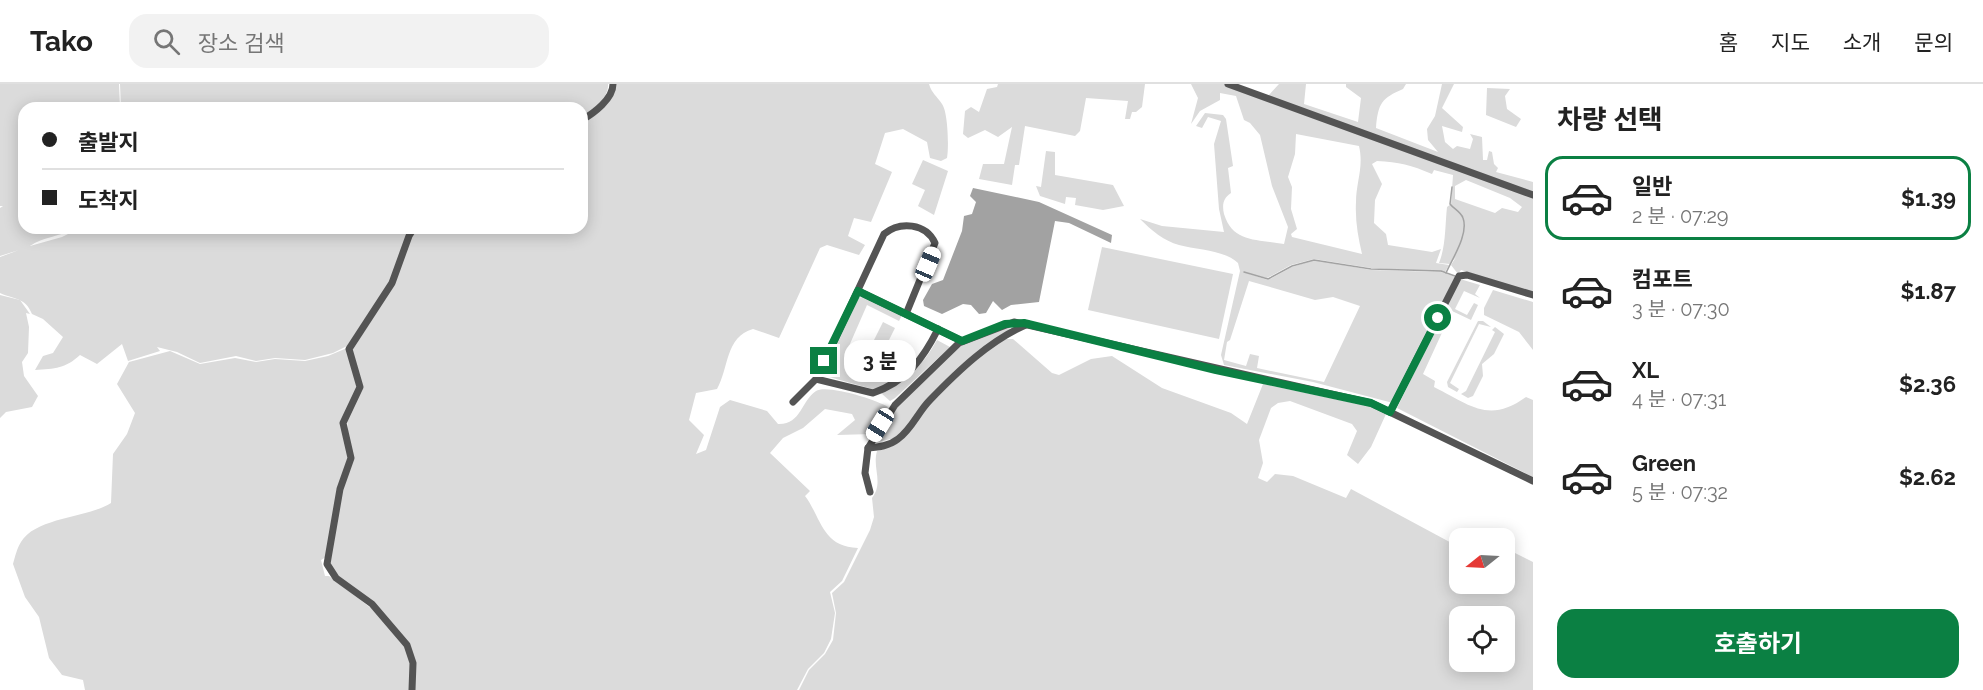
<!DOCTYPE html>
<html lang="ko">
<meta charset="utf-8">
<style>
:root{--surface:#fff;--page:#f2f2f2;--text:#222;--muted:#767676;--line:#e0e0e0;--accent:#0b8043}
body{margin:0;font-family:Raleway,"Noto Sans KR",sans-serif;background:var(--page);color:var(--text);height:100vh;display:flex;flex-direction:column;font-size:22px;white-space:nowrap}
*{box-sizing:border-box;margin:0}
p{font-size:20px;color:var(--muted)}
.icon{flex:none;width:33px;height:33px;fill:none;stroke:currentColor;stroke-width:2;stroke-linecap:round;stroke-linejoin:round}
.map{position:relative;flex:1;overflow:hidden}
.drawer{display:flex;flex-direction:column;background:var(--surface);width:450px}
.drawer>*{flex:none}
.top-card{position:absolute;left:18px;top:18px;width:570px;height:132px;border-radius:18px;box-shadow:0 3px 15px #0003;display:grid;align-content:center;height:132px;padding:0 24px;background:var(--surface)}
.needle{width:39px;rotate:252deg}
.fabs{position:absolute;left:1449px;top:444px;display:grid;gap:12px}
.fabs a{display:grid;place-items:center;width:66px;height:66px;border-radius:12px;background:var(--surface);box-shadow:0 3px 15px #0003;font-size:30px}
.end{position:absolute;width:27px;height:27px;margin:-14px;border:8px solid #0b8043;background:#fff;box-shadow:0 0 0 3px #fff}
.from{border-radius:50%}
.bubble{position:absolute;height:42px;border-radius:18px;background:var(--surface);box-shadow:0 3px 15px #0003;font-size:20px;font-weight:700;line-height:42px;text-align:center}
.car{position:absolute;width:18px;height:36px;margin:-18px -9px;border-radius:8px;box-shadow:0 0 4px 2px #0007;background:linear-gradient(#fff 24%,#345 0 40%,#fff 0 76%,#345 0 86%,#fff 0)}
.top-card b{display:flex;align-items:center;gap:21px;height:57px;font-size:22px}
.top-card b+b{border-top:2px solid var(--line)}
.top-card i{width:15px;height:15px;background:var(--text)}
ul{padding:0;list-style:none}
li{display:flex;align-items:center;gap:18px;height:84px;margin:0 12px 9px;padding:0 12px;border:3px solid transparent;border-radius:18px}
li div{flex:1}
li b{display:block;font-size:22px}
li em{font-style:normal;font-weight:700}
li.on{border-color:var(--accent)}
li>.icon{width:54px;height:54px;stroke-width:1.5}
h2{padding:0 24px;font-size:27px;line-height:72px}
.primary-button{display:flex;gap:12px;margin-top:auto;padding:12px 24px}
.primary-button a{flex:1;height:69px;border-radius:18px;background:var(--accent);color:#fff;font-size:24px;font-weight:700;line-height:69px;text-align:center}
header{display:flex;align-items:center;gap:36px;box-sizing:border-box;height:84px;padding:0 30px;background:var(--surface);border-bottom:2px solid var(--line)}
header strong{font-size:28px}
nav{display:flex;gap:33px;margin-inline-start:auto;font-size:21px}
.search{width:420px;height:54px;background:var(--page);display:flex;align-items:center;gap:15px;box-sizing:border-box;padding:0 21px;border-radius:18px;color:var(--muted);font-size:22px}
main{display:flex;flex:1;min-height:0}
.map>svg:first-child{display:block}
.green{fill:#dbdbdb;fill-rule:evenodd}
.water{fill:#a2a2a2}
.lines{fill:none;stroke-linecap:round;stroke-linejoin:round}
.stream{stroke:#a2a2a2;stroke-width:1.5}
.minor{stroke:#545454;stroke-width:7}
.route{stroke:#0b8043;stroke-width:8}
</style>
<header>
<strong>Tako</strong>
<div class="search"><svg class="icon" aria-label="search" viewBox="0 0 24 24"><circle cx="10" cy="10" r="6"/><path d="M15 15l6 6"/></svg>장소 검색</div>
<nav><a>홈</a><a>지도</a><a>소개</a><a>문의</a></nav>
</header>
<main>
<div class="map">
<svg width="1533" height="606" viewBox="0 0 1533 606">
<rect width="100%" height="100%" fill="#fff"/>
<g class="green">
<path d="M0,0h119l1,24h-96v120h53c-15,8 -35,9 -47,18l32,-9 18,-9h330l-20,53 -43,65 -14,7 -28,7 -30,-2 -19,3 -20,-5 -36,7 -23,-11 -20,-5 3,4 -32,10 -6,-17 -25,20 -17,-9c-14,13 -25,14 -45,15l8,-14 10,-3 10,-16 -20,-18 -11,-5c-7,-17 -17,-14 -32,-21v-36l19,-7 -19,6v-48l3,-2h-3z"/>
<path d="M120,0h488c1,14 -15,26 -26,33v-9h-461z"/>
<path d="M614,0h315c3,10 8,12 13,20 6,8 7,43 5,54l-6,3 -11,-3 -3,-16 -24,-13 -18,4 -10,31 17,8 -21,50 -17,-4 -6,18 17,9 -6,10 -32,-10 -7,3 -41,90 -26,-9c-28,8 -24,39 -36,60l-21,4 -7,27 15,15 -8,19 10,-4 14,-43 10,-7 37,11 11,13c23,1 23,-23 38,-33 11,-7 61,9 72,16l-16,27 -35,1 18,-15 -3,-6 -27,-5 -22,19 -20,10 -13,15 40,38 -5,5c16,21 17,51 53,52l-16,33 -12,11 5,21 -4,26 -7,14 -16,16 -11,21h-382v-27l-24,-41 -54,-46 -5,-6 -3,-11 13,-68 9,-24 -4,-48 15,-32 -10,-36 42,-67 17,-48 5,-8h166v-105c15,-7 33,-22 32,-39z"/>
<path d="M998,0h147l-3,23 -6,5h-4l-2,7h-5l3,-18 -42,-3 -6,33 -5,5 -50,-10 -6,39h-4l-3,20 -33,-6 4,-15h21l8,-37 -14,10 -13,-7 -17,8 -5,-4 2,-23 6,-4 8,5 8,-23 10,-2z"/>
<path d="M1191,0h33l309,113v96l-72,-23 -3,4 -7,-9 5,-8 -6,7 -11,-1c7,-17 6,-38 8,-56l4,-3 2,-29 -19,-5 -2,4c-21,-9 -33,-12 -55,-13l-5,3 10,20 -7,16 -1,23 12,11 2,11 44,7 9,-3 -5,14 13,2 -4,7 -74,-4 -57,-9 -23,6 -24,13 -24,-6 25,8 24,-13 22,-7 57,10 70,2 15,5 -63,126 -80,-21 -89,-17 -3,-10 19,-84 -2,-8c-13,-13 -41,-13 -59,-18 -15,-4 -28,-15 -39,-26l22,7 62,6 -5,-23 -5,-65 7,-23 -13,-4 -6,11 -6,-2 9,-13 18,2 3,4 7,47 -5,2 3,25c-8,5 -9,12 -7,21 9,29 33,25 60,30l4,-17 -16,-41 -12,-51 -10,-12 -6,-3 -8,-24 -16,-3v7l-20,11 -9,13 7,-26zM1296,50l63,12c5,21 -3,36 -3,56 -1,18 2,35 6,52l-70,-17 -1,-3 6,-5 -6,-20 1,-22 -4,-10 7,-23zM1466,96l44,18 12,9 -4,5 -16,-4 -7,5 -40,-14v-13zM1249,197l66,19 18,-3 27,9 -36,76 -67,-14 2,-12 -9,-2 -4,12 -22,-6 3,-18 3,-2z"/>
<path d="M1279,0h27l-2,20 54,18 3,-24 -15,-11v-3h60l-3,5c-21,9 -25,14 -27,39l62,24 -10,-12 -1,-11 8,-13 7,-32h12l-12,24 21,19 -1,5 -20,-6 3,16 8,7 4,-3 13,3 3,-10 -3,-5 12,3 1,23h4l2,-9 3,1 2,12 4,4 -2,4 37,10v11l-265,-97z"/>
<path d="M1487,4l23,1 -5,7 2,13 14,10 -5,8 -30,-12z"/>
<path d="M1046,67l9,1v23l58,10 11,21 -21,4 -28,-5 1,-7 -10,-1 -1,7 -25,-8 -4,-10 5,1z"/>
<path d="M923,76l25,11 -14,44 -16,-9 7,-16 -13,-6z"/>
<path d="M1102,163l131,27 -14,65 -131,-29z"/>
<path d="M1460,195l20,6 -5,9 5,4 -16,-7 -9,18 12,6 7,-12 4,2 -7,15 -19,-9 -29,63 12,7 -1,6c36,18 55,37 92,10l7,3v77l-136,-69z"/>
<path d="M1493,206l40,12v48l-14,-18 -35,-17v-7z"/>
<path d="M0,211l20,5 10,14 -4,-1 3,14 -1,26 -6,9 2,14 14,20 -6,11 -26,5 -6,6z"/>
<path d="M863,213l39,18 -3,6 -32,-16 -21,48 17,9 20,-40 12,6 -8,16 31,16 -26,22 -16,8 -54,-15 34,-77z"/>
<path d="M1478,237h5l8,6 -12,-3 -29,59 9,6 -2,3 -9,-5 -1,-5z"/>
<path d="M1008,242l2,3 -22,15 -92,94 -19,4 -1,-3 25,-37 59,-57z"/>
<path d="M1495,243l9,7 -10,20 -12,10 1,12 -10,20 -5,2 -7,-4 5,-3 29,-59 -3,-2z"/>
<path d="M1006,255h7l39,34 7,2 32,-16 21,-3 50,32 69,25 16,11 16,-40 109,23 14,7 -15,33 -13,17 -11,-9 10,-24 -5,-7 -62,-23 -12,2 -7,5 -12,32 4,23 -5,15 9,4 8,-8 18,2 53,22 5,-9 108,58 1,37h44l1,-36 28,14v128h-734l10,-20 16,-16 8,-14 3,-27 -4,-20 12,-11 26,-52 4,-13 -2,-19c12,-16 0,-29 5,-47 27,-6 36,-29 54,-48 21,-22 47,-51 75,-64zM1460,532h44v46h-44z"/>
<path d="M937,256l13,7 -55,51 -5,3 -9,-8c26,-12 42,-28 56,-53z"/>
<path d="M347,264l11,40 -15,28 6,41 -23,100 -5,3 4,16h4c22,18 75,51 81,81 2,10 0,23 -1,33h-324l-2,-10 -21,-5 -13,-17 -10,-41 -14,-20 -12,-33c2,-7 4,-16 8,-22 15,-25 67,-24 90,-39l2,-49 14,-20 8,-21 -18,-29 12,-22 41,-11 30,13 35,-6 21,4 19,-3 30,2 23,-5z"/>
</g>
<path class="water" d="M973,104l66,14 73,33 -1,8 -42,-20 -14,-2 -16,81 -28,3 -9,5 -9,-9 -7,12 -7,1 -8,-9 -8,-1 -21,10 -18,-8 -1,-6 9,-16 11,-4 19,-49 2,-15 8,-2 4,-12 -6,-6z"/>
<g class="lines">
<g class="stream">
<path d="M1244,188l24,7 24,-13 22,-6 57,9 70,2 14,5"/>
<path d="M1446,189c6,-14 23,-39 17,-55 -2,-6 -9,-9 -13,-14l2,-17"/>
</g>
<g class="minor">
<path d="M1228,0l305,111"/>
<path d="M582,36c12,-7 31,-21 31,-36"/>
<path d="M858,207l104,50"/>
<path d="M816,295l57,14c34,-12 50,-34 65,-64"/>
<path d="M793,318l24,-24 67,-144c16,-13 42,-11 51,9l-29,71"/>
<path d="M1390,328l69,-136 8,-1 66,20"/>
<path d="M868,364c11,-1 21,-2 30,-9 14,-10 20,-27 32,-39 28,-29 60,-60 98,-76"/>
<path d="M870,408l-5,-19 3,-25 27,-43 64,-62 55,-21 357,81 162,78"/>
<path d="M412,606l1,-27 -6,-18 -35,-41 -36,-26 -9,-14 13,-75 11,-31 -8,-35 17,-36 -11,-38 43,-66 17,-47 5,-8"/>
</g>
</g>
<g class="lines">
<path class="route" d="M824,277l34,-70 104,50 43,-17 19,-1 192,47 155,33 19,9 48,-94"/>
</g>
</svg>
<div class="fabs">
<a><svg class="needle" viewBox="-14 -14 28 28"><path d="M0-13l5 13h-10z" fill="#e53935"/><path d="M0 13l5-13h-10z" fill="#767676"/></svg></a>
<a><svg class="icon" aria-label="locate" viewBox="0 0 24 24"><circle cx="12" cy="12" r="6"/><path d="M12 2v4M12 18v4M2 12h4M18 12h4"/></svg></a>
</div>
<i class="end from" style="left:1438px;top:234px"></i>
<i class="end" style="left:824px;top:277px"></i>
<div class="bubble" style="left:844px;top:256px;width:72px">3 분</div>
<i class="car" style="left:928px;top:180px;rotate:23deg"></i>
<i class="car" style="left:880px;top:341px;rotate:212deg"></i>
<div class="top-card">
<b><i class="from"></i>출발지</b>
<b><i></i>도착지</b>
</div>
</div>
<section class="drawer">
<h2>차량 선택</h2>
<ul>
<li class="on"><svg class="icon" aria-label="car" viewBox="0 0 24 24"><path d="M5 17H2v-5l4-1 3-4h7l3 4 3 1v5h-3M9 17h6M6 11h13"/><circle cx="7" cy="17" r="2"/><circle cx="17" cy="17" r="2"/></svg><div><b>일반</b><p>2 분 · 07:29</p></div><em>$1.39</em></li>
<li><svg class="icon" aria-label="car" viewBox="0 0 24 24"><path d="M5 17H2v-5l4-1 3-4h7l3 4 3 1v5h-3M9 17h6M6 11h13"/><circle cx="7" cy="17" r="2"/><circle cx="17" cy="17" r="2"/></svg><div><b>컴포트</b><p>3 분 · 07:30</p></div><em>$1.87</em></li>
<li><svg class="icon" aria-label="car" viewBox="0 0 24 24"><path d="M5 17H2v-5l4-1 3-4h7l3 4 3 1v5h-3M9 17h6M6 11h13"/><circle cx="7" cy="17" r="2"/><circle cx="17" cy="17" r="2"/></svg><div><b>XL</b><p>4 분 · 07:31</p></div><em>$2.36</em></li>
<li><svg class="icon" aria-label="car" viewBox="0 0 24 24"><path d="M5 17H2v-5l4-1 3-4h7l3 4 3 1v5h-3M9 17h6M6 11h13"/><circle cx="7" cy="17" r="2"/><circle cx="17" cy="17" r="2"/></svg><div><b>Green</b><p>5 분 · 07:32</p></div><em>$2.62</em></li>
</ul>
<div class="primary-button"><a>호출하기</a></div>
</section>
</main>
